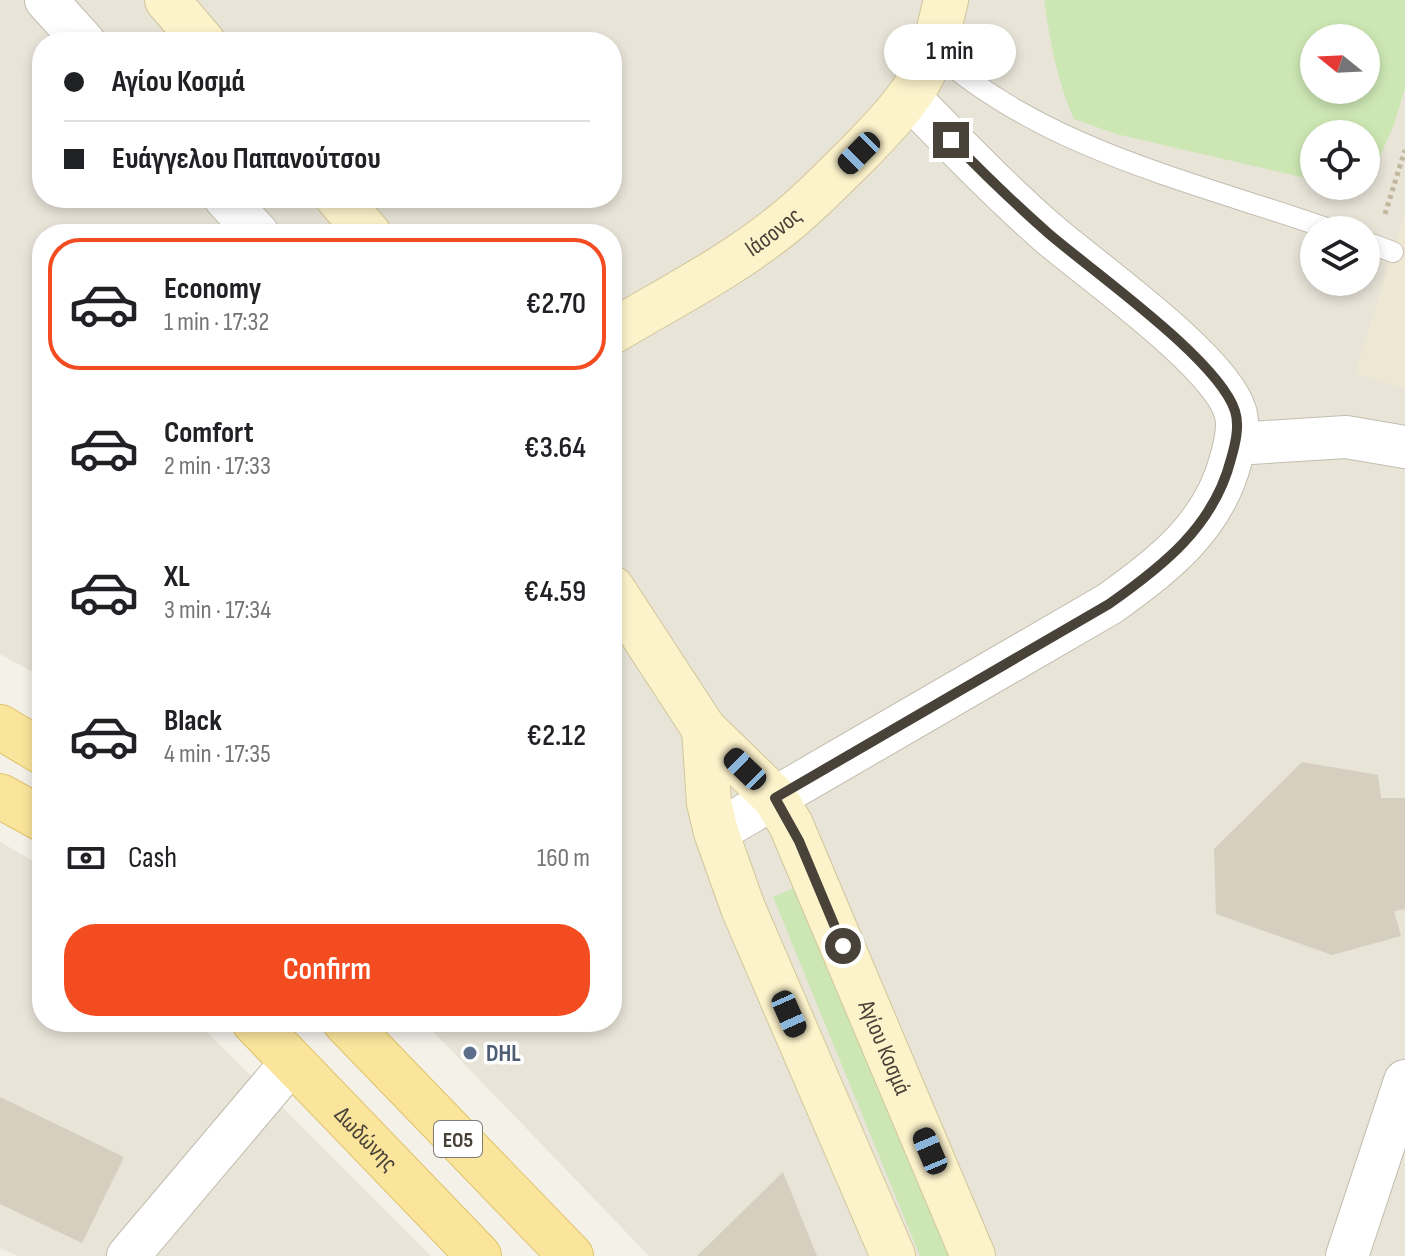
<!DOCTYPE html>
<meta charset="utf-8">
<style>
:root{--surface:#fff;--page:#f6f6f6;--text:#202124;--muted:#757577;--line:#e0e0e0;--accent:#f34c21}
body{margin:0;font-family:"Sofia Sans Condensed",sans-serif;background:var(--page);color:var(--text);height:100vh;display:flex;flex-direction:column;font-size:30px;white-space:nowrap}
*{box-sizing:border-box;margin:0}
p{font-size:26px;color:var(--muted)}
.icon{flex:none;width:44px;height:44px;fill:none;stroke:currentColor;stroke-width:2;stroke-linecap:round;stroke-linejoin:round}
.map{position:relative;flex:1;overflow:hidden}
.panel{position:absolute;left:32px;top:224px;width:590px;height:808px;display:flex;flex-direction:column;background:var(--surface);border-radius:32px;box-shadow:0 4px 12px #0003}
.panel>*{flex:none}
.hud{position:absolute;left:32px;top:32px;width:590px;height:176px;border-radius:32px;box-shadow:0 4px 12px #0003;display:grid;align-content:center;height:176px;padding:0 32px;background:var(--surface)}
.needle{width:52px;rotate:288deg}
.buttons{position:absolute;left:1300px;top:24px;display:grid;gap:16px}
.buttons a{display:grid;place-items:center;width:80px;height:80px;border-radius:50%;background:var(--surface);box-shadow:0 4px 12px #0003;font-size:40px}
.end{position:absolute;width:36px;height:36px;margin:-18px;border:10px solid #484238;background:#fff;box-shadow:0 0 0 4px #fff}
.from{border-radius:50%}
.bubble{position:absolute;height:56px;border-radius:28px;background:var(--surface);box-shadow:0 4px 12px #0003;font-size:26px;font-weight:600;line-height:56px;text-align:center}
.car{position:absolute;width:24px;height:48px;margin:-24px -12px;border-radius:10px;box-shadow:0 0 6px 2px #0007;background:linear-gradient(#222 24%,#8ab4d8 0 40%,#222 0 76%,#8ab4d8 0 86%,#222 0)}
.hud b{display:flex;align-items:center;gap:28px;height:76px;font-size:30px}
.hud b+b{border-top:2px solid var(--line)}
.hud i{width:20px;height:20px;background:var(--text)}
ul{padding:14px 0 0;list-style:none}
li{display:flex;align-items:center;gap:24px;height:132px;margin:0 16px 12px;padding:0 16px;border:4px solid transparent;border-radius:32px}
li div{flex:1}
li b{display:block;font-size:30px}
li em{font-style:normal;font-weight:600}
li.selected{border-color:var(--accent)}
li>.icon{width:72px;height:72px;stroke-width:1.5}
.pay{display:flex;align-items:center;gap:20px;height:88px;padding:0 32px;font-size:30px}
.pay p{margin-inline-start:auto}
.primary-button{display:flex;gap:16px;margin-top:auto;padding:16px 32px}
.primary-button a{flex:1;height:92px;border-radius:32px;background:var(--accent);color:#fff;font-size:32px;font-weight:600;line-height:92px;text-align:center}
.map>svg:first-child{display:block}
.residential{fill:#e8e4d8;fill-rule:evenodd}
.education{fill:#ede7d4}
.green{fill:#cde7b4;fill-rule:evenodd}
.building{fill:#d6cebf}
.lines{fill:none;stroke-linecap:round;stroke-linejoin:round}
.lane-casing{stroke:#c2bdaf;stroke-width:22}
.street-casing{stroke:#c2bdaf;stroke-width:44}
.secondary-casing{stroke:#d2c69a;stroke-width:46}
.primary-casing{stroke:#e0c36b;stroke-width:46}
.path{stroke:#c1b69e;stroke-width:5;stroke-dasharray:4 4;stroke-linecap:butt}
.lane{stroke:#fff;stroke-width:20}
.street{stroke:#fff;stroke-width:42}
.secondary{stroke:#fdf3cb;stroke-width:44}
.primary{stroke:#fbe59c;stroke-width:44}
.route{stroke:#484238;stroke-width:10}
.service-dot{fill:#5c6f8a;stroke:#fff;stroke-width:3}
.labels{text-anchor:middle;stroke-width:7;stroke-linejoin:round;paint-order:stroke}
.shield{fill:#fff;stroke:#7f7b74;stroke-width:2}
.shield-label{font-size:22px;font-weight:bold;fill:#484238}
.street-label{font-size:24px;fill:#484238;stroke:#fff}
.service-label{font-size:24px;font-weight:bold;fill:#4e5e75;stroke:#fff;text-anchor:start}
</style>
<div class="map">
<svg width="1405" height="1256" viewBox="0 0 1405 1256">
<rect width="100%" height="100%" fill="#f4f1e9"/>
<g class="residential">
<path d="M0,0h1405v1256h-756l-225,-234h188v-788h-570v443l-42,-23zM1314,38h52v52h-52zM42,42h570v156h-570zM1314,134h52v52h-52zM1314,230h52v52h-52z"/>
<path d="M0,842l42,24v156h155l234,234h-413l-18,-8z"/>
</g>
<path class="education" d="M1405,212v177l-50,-16z"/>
<g class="green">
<path d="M1044,0h361v88l-11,37 -19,42 -9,5v-38h-52v46l-198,-46 -42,-15c-17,-38 -24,-78 -30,-119zM1314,38h52v52h-52z"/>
<path d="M801,885l153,371h-34l-147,-359z"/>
</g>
<g class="building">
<path d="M1302,762l76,13 3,23h24v111l-11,2 7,25 -69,19 -116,-41 -2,-65z"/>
<path d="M0,1097l124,60 -42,86 -82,-39z"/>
<path d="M783,1172l34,84h-120z"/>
</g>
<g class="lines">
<defs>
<g id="lane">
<path d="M933,50c110,100 263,132 399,180"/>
<path d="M1366,242l27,10"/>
</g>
<g id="street">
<path d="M46,0l38,42"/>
<path d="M225,198l33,36"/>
<path d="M1235,444l111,-7 59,10"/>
<path d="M716,832l393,-228c54,-38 105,-78 122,-145 4,-14 9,-33 4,-48 -16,-51 -143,-140 -187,-178 -49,-43 -94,-90 -139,-136"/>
<path d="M128,1256l163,-193"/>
<path d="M1347,1256l58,-175"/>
</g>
<g id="secondary">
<path d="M167,0l36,42"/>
<path d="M338,198l31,36"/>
<path id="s1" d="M612,332c57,-34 118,-65 170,-107 27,-21 50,-46 75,-70 25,-26 52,-53 68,-85 11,-22 15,-47 21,-70"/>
<path id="s2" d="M612,588l92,141 71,69 16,27 182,431"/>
<path d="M704,729l5,74 7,29 27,76 150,348"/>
</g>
<g id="primary">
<path d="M0,727l42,25"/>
<path d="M0,796l42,23"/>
<path id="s3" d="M254,1022l225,234"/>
<path d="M345,1022l226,234"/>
</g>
</defs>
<use href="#lane" class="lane-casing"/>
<use href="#street" class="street-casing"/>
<use href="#secondary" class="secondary-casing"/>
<use href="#primary" class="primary-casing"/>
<path class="path" d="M1385,214l20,-64"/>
<use href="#lane" class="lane"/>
<use href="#street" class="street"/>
<use href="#secondary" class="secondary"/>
<use href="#primary" class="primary"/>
</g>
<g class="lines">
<path class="route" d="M843,946l-44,-105 -24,-43 334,-194c54,-38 105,-78 122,-145 4,-14 9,-33 4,-48 -16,-51 -143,-140 -187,-178 -34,-30 -66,-61 -97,-93"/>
</g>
<circle class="service-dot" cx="470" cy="1053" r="8"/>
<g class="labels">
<rect class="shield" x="434" y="1121" width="48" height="36" rx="6"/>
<g class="shield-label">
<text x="458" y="1147">ΕΟ5</text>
</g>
<g class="street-label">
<text dy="8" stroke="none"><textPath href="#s1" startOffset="190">Ιάσονος</textPath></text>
<text dy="8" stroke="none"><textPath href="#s2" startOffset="540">Αγίου Κοσμά</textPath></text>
<text dy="8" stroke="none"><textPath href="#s3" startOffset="162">Δωδώνης</textPath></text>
</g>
<g class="service-label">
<text x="486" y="1061">DHL</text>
</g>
</g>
</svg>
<div class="buttons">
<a><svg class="needle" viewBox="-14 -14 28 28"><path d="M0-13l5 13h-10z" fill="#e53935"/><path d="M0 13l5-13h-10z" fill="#757577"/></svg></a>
<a><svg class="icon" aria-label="locate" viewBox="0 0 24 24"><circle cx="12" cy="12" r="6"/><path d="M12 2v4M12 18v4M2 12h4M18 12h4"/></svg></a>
<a><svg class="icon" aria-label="layers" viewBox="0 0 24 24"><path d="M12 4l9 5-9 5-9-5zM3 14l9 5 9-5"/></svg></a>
</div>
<i class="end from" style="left:843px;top:946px"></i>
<i class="end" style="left:951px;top:140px"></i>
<div class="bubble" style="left:884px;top:24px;width:132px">1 min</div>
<i class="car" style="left:859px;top:153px;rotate:225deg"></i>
<i class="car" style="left:745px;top:769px;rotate:314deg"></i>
<i class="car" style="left:789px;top:1014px;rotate:156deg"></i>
<i class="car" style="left:930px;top:1151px;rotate:337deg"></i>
<div class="hud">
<b><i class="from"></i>Αγίου Κοσμά</b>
<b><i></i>Ευάγγελου Παπανούτσου</b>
</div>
<section class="panel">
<ul>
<li class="selected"><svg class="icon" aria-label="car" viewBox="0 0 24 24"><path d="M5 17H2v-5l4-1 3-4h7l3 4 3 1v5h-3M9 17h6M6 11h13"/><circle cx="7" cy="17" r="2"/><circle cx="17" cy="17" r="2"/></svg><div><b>Economy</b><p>1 min · 17:32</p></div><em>€2.70</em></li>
<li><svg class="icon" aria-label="car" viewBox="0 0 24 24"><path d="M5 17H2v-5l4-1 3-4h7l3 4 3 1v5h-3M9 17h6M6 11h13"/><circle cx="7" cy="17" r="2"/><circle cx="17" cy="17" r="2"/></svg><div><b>Comfort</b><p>2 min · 17:33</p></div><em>€3.64</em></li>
<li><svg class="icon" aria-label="car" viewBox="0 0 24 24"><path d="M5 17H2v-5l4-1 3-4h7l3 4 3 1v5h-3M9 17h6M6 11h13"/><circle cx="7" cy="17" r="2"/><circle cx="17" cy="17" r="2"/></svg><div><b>XL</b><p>3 min · 17:34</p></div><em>€4.59</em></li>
<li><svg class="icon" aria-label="car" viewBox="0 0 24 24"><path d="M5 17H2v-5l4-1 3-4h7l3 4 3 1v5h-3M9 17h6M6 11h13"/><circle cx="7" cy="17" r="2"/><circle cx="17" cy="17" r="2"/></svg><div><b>Black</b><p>4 min · 17:35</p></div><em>€2.12</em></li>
</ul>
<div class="pay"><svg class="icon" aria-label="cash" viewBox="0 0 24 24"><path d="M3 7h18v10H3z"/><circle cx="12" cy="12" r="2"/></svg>Cash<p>160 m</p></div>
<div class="primary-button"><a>Confirm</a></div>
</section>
</div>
